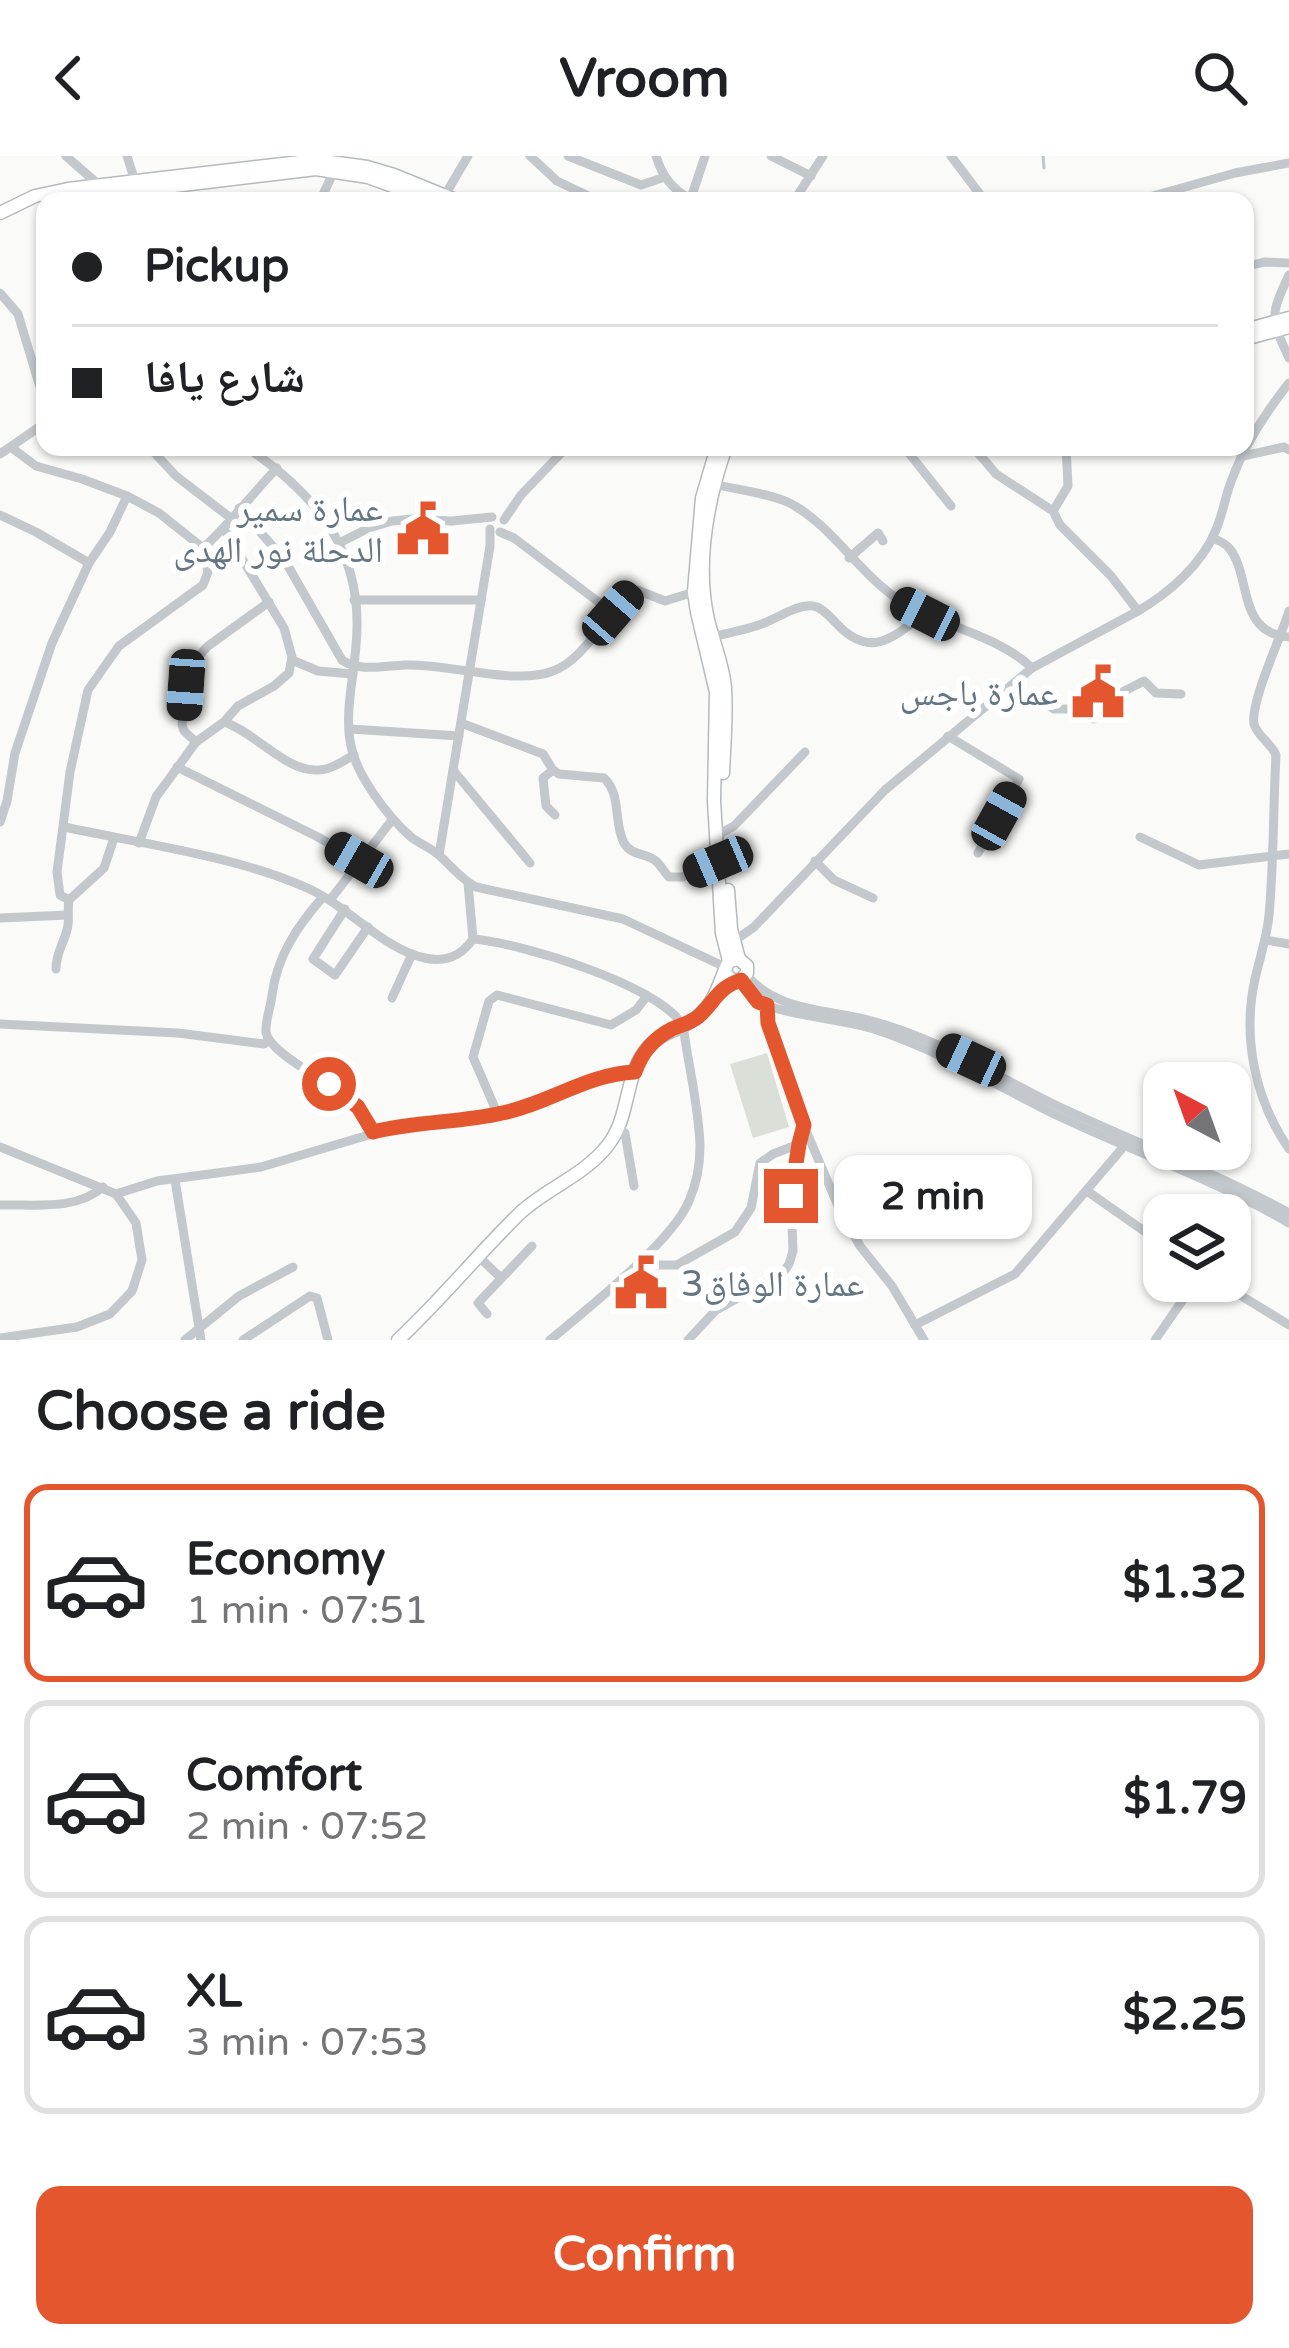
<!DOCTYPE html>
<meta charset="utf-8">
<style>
:root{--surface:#fff;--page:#f6f6f6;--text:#202124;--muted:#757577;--line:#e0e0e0;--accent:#e4572e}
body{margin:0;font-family:"Varela Round","Noto Naskh Arabic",sans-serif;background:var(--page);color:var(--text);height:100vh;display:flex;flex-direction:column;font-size:45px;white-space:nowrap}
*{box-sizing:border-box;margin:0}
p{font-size:39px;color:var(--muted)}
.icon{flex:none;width:66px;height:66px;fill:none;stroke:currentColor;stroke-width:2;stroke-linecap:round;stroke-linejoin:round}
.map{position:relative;height:1184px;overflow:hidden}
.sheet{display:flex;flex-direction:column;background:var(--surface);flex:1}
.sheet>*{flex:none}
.top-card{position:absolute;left:36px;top:36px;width:1218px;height:264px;border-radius:24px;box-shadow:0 3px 9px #0004;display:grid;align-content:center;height:264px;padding:0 36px;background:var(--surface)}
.needle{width:78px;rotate:319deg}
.fabs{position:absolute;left:1143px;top:906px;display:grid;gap:24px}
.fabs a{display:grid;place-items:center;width:108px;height:108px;border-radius:24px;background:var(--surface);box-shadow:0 3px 9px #0004;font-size:60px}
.end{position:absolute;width:54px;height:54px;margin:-27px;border:15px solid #e4572e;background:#fff;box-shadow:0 0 0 6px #fff}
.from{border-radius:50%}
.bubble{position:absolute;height:84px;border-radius:24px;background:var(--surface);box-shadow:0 3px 9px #0004;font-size:39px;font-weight:700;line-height:84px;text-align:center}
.car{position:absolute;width:36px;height:72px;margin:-36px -18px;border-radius:15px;box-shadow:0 0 9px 3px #0007;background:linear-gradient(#222 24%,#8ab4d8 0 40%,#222 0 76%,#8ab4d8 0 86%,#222 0)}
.top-card b{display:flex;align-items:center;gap:42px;height:114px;font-size:45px}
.top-card b+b{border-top:3px solid var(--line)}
.top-card i{width:30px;height:30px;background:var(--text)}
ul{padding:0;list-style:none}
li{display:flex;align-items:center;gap:36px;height:198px;margin:0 24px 18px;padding:0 12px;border:6px solid var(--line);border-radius:24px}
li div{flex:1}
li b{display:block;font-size:45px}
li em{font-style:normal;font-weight:700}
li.active{border-color:var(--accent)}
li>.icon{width:108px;height:108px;stroke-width:1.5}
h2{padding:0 36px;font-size:54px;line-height:144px}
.primary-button{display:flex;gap:24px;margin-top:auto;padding:24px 36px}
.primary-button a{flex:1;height:138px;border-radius:24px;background:var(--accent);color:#fff;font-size:48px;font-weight:700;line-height:138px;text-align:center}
header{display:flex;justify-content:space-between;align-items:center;height:156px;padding:0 36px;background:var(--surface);font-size:54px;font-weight:700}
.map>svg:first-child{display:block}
.green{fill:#dadfd7}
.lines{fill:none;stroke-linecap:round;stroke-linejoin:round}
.stream{stroke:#bbc7cb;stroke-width:3}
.major-casing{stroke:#b5babe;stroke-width:15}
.minor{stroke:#c3c8cc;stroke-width:9}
.major{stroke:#fff;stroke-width:12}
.route{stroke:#e4572e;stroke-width:15}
.labels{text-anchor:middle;stroke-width:12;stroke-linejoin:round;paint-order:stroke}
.poi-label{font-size:36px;fill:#657683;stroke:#fff;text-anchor:end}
</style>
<header><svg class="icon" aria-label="back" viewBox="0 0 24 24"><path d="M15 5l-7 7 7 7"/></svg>Vroom<svg class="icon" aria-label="search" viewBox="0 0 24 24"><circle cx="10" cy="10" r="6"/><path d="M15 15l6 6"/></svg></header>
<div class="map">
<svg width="1289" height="1184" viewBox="0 0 1289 1184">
<rect width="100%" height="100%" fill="#fafaf8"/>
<path class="green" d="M767,897l22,74 -36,11 -23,-74z"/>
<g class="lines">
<path class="stream" d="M1043,0l1,12"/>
<defs>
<g id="major">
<path d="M49,45l267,-32 52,8 66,24"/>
<path d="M0,57l35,-17 33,-7 249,-29 50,7 27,8 64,26"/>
<path d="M1245,174l44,-12"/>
<path d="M1245,183l44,-12"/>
<path d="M717,291l-15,51 -8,94 3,20 19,80 -2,109 8,132 7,28"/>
<path d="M723,617c1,-28 4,-57 2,-85 -2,-25 -13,-48 -18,-73 -11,-54 1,-117 19,-168"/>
<path d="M728,734l3,39 8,30"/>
<path d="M398,1184c43,-40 80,-86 122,-127 27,-25 65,-38 88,-68 22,-28 16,-66 37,-94 17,-22 36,-19 53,-35 20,-17 21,-36 31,-55l10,-2 8,7v7l-6,7h-9l-6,-6"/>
</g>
</defs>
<use href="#major" class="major-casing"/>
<g class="minor">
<path d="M66,0l33,29 11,16"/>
<path d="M127,0l8,25"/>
<path d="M530,0l27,25 42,20"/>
<path d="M568,0l73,29 24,-8"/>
<path d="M656,0c6,20 16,33 34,43"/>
<path d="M771,0l40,20"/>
<path d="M951,0l34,45"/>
<path d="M445,39l23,-39"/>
<path d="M320,45l14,-30"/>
<path d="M690,45l15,-45"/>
<path d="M794,45l29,-45"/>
<path d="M1135,45l100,-28 54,-10"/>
<path d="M1245,111l19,-5 25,1"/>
<path d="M1289,119c-19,41 -19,42 0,83"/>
<path d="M0,137l18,21 27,90"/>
<path d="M149,291l27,29 56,43"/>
<path d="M246,291c72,48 119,107 110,198 -2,31 -12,69 -5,101 6,30 37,71 60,91 9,7 22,12 30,20 12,11 20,22 35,30l147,32 102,48"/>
<path d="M904,291l47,59"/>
<path d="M12,292l24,18 46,13 45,17 32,17 44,35"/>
<path d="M0,298l45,-31"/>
<path d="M1243,300l41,-9 5,3"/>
<path d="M714,328c23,6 62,10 81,22 38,22 65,68 104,94 41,26 99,35 133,68l106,-57 -27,-35 -51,-51 -7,-14 -57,-37 -23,-27"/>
<path d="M239,352l45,51 58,101c17,12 42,6 63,5 42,-2 111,21 148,6 25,-9 43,-39 60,-58"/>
<path d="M1053,355l15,-25 -2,-39"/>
<path d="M0,359l36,17 53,31"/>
<path d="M504,364l17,-25 46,-48"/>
<path d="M500,376l14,6 99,75 18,-21 6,-2 28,11 29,-9"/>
<path d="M1213,382c6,3 12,5 16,10 23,27 7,85 60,89"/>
<path d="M341,386l28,-14 23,-7 20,-2 40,2 40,-4"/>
<path d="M849,402l29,-25 5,8"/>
<path d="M354,444h127"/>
<path d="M1138,455c31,-18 63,-46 77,-79 8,-17 10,-36 17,-53 13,-35 34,-67 57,-96"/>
<path d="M1289,455c-7,24 -39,91 -35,113 3,12 17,19 22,31 -3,53 -2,106 -7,160 -2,22 -9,42 -14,64 -13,58 0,121 34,170"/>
<path d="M713,481c15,-4 31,-7 46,-12 16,-5 37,-21 54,-19 9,1 17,11 23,17 34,37 57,15 89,-10"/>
<path d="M292,504l26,11 35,3"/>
<path d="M1011,530l43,23h22l18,10"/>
<path d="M1081,557l63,-32 12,12 25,1"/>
<path d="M224,566c31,10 62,50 94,48 13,0 25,-9 36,-15"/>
<path d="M461,567l82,31 10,16 6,4 45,4c18,17 9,44 20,65 8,14 23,9 33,19 5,5 8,11 12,15h13l35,-15"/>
<path d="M350,573l109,7"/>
<path d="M948,580l71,43 -41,74"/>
<path d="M196,586l-12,-11 -2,-6 4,-40 10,-26 12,-13 61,-44"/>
<path d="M177,611l139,69 43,24"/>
<path d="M453,614l77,93"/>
<path d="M553,614l-10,8 3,28 9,9"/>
<path d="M0,666l7,-21 8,-48 37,-110 37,-80 21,-31 17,-36"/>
<path d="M65,671c77,17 171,29 242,61 40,17 77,62 118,70 21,5 36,-2 48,-19l-5,-56"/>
<path d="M723,676l11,-6 71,-74"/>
<path d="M1140,681l59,28 90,-11"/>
<path d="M139,687l17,-46 40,-55 28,-20 14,-16 36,-20 15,-13 3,-16 -8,-29 -60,-99"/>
<path d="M439,699l51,-309v-17"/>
<path d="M815,705l19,19 39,18"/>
<path d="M323,741c-25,28 -46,59 -51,98 -1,11 -7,26 -6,37 2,21 69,53 86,69 9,9 16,19 21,31"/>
<path d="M69,744l-9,-5 -3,-23 13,-100 18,-82 31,-44 84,-61 5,-13 -5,-24c27,-24 49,-54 74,-80"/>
<path d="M330,744l62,-80"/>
<path d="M345,753l-32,50 22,16 33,-48"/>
<path d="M0,762l68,-3"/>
<path d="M473,783c48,4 183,45 210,86 5,40 16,81 17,121 0,18 -4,39 -11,55 -17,41 -103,109 -139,139"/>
<path d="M1266,784l23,4"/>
<path d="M734,785l20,-14 131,-137 147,-122"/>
<path d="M56,813c0,-16 7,-24 11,-39 3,-9 0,-20 2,-30l35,-32 10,-30"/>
<path d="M746,818c29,38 83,35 126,47 69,18 128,58 192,88 75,35 152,64 225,104"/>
<path d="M741,824c5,7 10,16 17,21 19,13 89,19 116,28 61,20 117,53 174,82 80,39 164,67 241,112"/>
<path d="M392,842l20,-44"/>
<path d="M0,868l178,9 86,11 4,-4"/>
<path d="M498,959l-25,-58 16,-56 8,-6 114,30 25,-15 11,-14"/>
<path d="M804,970l35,82 21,38 32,40 32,54"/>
<path d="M620,973l5,4 9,53"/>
<path d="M0,991l116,47 20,29 6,37 -10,31 -22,23 -33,13 -77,11"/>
<path d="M175,1024l26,160"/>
<path d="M1087,1035l77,54"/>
<path d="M116,1038l41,-13 104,-14 138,-41 99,-11 22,-6 91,-36 24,-1"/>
<path d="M0,1049c34,-1 76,6 103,-18"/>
<path d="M645,1099l13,10h19l58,-33 16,-24 9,-45 13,-9 26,-10"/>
<path d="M479,1101l22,21"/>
<path d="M1217,1125l72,44"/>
<path d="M487,1158l-9,-11 54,-57"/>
<path d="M915,1169l100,-51 110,-129"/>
<path d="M185,1184l54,-44 54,-29"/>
<path d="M243,1184l67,-44 7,2 11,42"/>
<path d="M688,1184l28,-30 67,-37 6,-9 4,-13 -2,-55 8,-56 5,-15 -36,-102v-22"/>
<path d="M1155,1184l41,-59"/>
</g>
<use href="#major" class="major"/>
</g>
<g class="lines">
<path class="route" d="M329,928l29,23 15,25c43,-11 87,-9 129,-19 46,-9 85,-39 133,-41 6,-18 19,-34 37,-43 9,-4 18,-6 26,-12 17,-15 19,-29 43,-37l17,22 9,3 1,18 36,102 -5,19 -8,52"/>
</g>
<defs>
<symbol id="civic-bare" viewBox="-9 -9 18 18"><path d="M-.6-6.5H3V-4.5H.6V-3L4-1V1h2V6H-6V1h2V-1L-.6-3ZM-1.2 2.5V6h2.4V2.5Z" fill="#e4572e" stroke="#fff" stroke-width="2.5" paint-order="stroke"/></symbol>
</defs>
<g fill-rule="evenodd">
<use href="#civic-bare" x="385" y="335" width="76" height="76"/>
<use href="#civic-bare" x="1060" y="498" width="76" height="76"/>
<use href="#civic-bare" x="603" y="1089" width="76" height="76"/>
</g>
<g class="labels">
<g class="poi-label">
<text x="383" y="365">عمارة سمير<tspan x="383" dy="41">الدحلة نور الهدى</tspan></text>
<text x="1058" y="549">عمارة باجس</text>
<text x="681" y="1140" text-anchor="start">عمارة الوفاق3</text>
</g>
</g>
</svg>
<div class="fabs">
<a><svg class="needle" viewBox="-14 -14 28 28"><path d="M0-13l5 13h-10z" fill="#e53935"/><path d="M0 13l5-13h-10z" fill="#757577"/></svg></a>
<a><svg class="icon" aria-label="layers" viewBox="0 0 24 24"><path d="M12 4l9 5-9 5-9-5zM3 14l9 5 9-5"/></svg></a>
</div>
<i class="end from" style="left:329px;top:928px"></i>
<i class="end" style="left:791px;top:1040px"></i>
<div class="bubble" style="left:834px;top:999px;width:198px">2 min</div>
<i class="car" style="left:613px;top:457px;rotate:41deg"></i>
<i class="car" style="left:925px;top:458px;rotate:297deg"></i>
<i class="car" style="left:186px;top:529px;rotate:184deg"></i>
<i class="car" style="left:999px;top:660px;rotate:29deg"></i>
<i class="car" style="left:359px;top:704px;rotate:300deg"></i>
<i class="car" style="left:718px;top:706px;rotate:247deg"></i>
<i class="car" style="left:971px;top:904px;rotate:295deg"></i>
<div class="top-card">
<b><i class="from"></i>Pickup</b>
<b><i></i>شارع يافا</b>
</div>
</div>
<section class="sheet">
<h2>Choose a ride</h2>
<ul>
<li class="active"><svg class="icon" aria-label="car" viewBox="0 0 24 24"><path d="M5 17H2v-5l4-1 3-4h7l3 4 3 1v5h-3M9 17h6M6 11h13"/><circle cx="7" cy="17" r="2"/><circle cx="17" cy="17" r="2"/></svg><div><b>Economy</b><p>1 min · 07:51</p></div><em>$1.32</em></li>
<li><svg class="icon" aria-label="car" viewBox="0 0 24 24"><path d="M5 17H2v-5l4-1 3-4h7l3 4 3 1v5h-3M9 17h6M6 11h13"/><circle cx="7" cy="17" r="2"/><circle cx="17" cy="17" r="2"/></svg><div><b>Comfort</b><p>2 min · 07:52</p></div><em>$1.79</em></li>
<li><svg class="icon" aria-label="car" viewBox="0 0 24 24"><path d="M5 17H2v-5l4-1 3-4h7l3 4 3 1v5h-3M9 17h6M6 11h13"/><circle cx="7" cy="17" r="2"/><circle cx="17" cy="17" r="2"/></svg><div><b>XL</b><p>3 min · 07:53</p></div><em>$2.25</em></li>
</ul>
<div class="primary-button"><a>Confirm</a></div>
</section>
